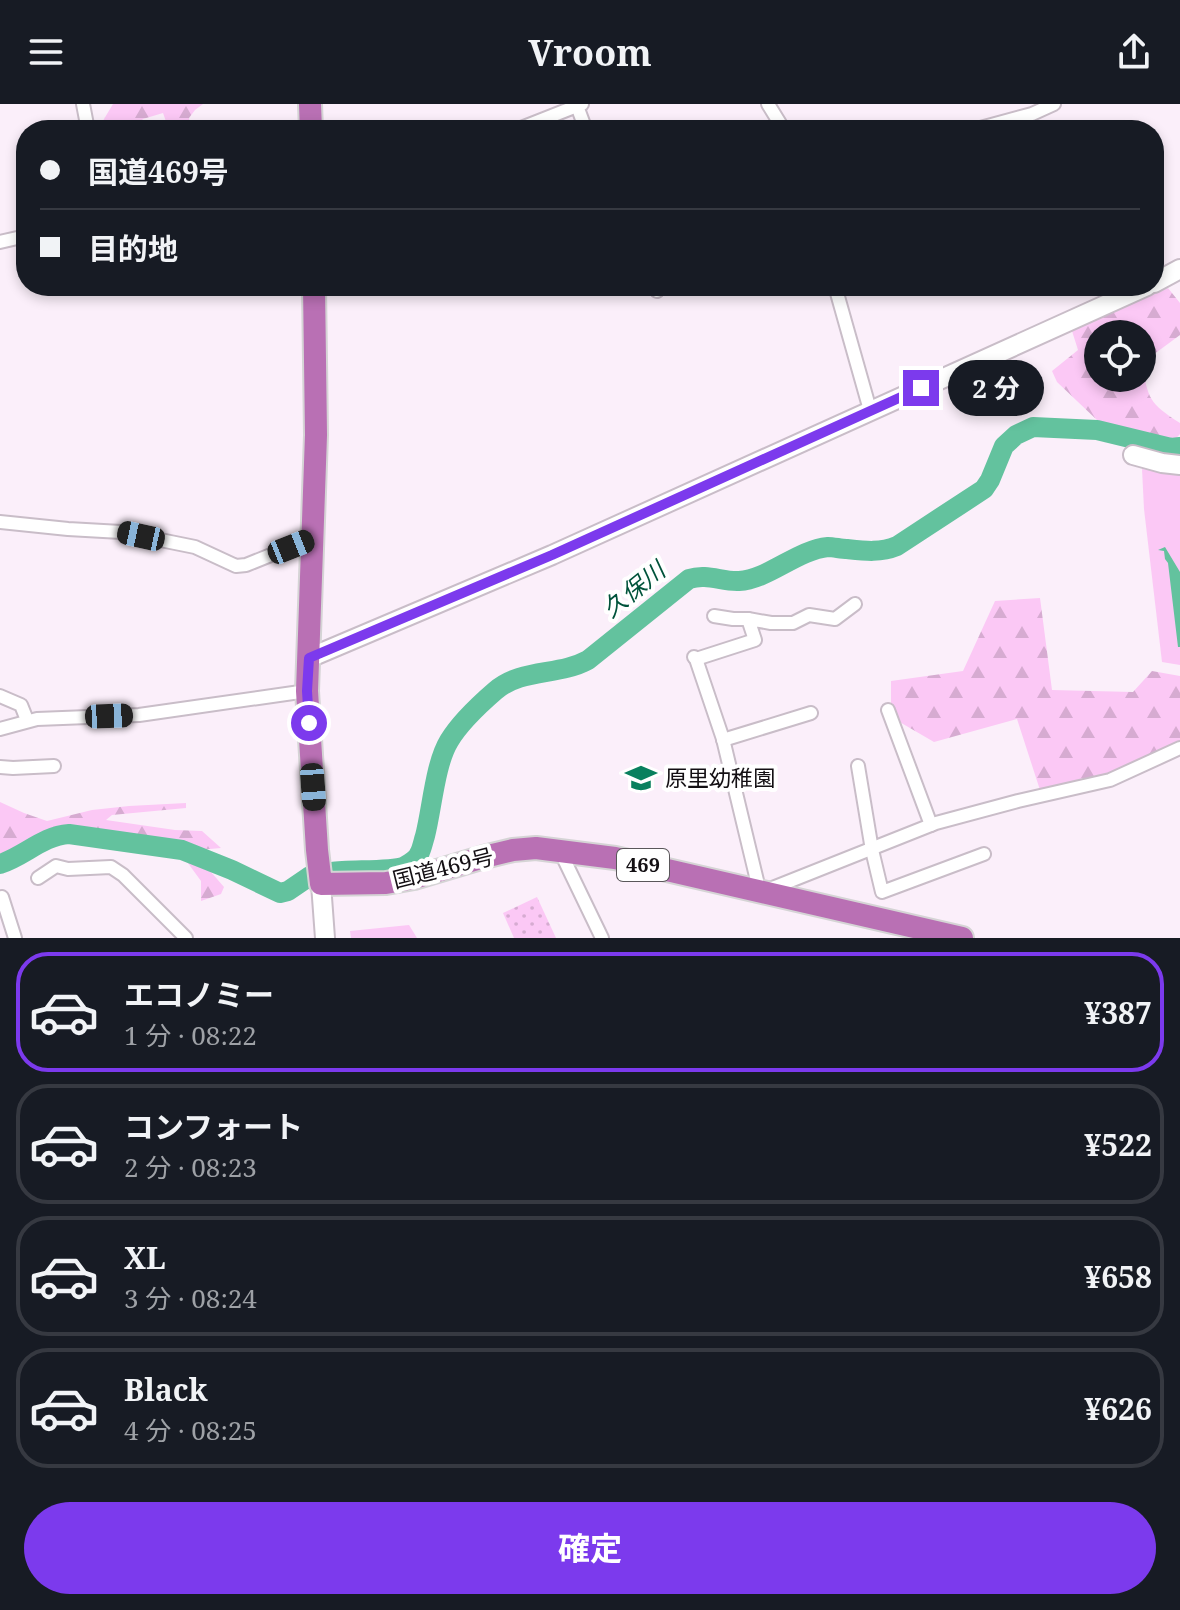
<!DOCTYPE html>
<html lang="ja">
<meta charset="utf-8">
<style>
:root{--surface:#171b24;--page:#20242c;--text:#f1f3f6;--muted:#9ea1a6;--line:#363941;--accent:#7c3aed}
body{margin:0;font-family:"Noto Serif","Noto Sans JP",serif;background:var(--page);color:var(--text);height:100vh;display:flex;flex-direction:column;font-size:30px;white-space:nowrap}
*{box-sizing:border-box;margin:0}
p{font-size:26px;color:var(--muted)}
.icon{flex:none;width:44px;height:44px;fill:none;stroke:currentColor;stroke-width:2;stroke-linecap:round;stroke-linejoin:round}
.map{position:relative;height:834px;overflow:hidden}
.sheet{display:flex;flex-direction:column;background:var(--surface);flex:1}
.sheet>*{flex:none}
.hud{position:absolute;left:16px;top:16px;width:1148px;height:176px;border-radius:32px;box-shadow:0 4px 12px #0003;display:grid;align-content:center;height:176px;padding:0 24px;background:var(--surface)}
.buttons{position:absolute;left:1084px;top:216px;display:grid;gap:16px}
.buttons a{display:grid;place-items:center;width:72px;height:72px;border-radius:50%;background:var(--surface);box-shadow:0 4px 12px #0003;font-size:40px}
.end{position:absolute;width:36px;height:36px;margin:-18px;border:10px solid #7c3aed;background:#fff;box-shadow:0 0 0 4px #fff}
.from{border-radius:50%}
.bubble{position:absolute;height:56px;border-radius:28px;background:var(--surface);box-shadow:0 4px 12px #0003;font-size:26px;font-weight:700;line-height:56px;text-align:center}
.car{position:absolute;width:24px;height:48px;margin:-24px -12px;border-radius:10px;box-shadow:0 0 6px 2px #0007;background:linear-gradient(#222 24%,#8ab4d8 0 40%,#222 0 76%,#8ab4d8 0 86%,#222 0)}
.hud b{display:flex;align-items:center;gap:28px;height:76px;font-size:30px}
.hud b+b{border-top:2px solid var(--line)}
.hud i{width:20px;height:20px;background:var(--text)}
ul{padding:14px 0 0;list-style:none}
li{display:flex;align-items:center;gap:24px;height:120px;margin:0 16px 12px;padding:0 8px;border:4px solid var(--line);border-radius:32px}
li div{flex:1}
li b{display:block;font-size:30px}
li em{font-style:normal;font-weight:700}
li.current{border-color:var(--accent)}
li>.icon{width:72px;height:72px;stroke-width:1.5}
.action{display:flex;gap:16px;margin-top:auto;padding:16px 24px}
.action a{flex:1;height:92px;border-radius:48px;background:var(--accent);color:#fff;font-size:32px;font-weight:700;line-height:92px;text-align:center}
header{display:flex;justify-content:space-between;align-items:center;height:104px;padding:0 24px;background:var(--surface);font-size:36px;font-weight:700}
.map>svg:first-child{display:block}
.grass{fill:url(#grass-dots)}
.forest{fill:url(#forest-firs);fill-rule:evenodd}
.park{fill:#fbc8f5}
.water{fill:#63c29e}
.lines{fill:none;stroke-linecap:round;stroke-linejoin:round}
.river{stroke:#63c29e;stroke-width:20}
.street-casing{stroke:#c9bdc8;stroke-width:16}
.secondary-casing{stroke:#c9bdc8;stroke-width:22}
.highway-casing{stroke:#d5d4d5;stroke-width:26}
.street{stroke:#fff;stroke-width:12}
.secondary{stroke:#fff;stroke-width:18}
.highway{stroke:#b970b4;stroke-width:22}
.route{stroke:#7c3aed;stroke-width:10}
.labels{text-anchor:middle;stroke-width:8;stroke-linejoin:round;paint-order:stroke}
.shield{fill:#fff;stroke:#5a575a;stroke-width:2}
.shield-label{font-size:20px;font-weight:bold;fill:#130f13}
.poi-label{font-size:22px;fill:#130f13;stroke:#fff;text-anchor:start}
.street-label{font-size:22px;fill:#130f13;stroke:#fff}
.water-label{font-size:24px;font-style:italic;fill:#00533b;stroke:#fff}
</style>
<header><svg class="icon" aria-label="menu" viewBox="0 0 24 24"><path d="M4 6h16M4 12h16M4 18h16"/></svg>Vroom<svg class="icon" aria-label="share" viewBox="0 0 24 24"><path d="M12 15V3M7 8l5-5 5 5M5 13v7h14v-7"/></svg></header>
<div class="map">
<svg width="1180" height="834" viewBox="0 0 1180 834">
<defs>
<pattern id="grass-dots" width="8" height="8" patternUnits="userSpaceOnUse" patternTransform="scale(2)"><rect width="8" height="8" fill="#fbc8f5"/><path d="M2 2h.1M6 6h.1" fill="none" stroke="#d6abd1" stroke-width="1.8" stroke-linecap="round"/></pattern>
<pattern id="forest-firs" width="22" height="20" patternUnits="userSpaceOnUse" patternTransform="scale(2)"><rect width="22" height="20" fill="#fbc8f5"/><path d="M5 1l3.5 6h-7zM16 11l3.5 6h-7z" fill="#d6abd1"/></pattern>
</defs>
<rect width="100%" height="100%" fill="#fbeffa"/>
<path class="grass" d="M537,793l19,41h-42l-11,-25z"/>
<g class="forest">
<path d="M113,0h90l-8,6 -6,8 2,12h-22l-6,-17 -20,6 -11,11h-29l-2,-6z"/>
<path d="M1168,184l12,15v32l-38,28c6,36 7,40 38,60v11l-9,10 -38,-11 -36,-13 -40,-38 -5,-11 26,-21 -6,-19zM1142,230v44h-44v-44z"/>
<path d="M1040,494l12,92 81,2 19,-21 28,5v75l-80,31 -60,8 -23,-71 -83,23 -43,-25v-36l72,-10 32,-70z"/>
<path d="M0,698l24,11 23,8 45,-11 37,-4 57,-3v5l-74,7 -6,5 69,10 27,1 19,17 -22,2 12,22 13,15 -3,7 -20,7v-20l-27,-37 -95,-15 -29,12 -33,25 -17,3z"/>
</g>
<g class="park">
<path d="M1142,365l22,2 16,4v190l-18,-3 -18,-153z"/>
<path d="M409,821l8,13h-66l-1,-7z"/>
</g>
<path class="water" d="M1165,443l15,25v75h-2l-10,-84 -3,-4 -1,-8 -6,-1z"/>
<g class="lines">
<g class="river">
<path d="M0,760c25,-8 42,-28 69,-30l113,16 50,20 48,23 8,-2 22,-15"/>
<path d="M332,768c17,-3 60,0 73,-6 5,-3 12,-7 14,-12 3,-5 4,-12 6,-18 7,-27 10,-72 24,-95 10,-17 31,-37 46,-50 26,-23 64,-15 93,-31l101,-81c18,-6 33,3 50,2 30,-2 58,-31 89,-34 6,0 13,2 19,2 18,2 33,4 50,-3l87,-57 6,-9 14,-34 12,-11 17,-8 64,3 74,18 9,-1"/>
</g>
<defs>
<g id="street">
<path d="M83,0l5,26"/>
<path d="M768,0l16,26"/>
<path d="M577,2l9,24"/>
<path d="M516,26l66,-26"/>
<path d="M973,26l59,-16 22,-10"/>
<path d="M0,138l26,-6"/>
<path d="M655,182l2,5"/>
<path d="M835,182l35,124"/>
<path d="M0,418l68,7 53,3 74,15 41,19 10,-1 67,-27"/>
<path d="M714,512l19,3h15"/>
<path d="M694,553l2,2 27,80 37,154 176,-70 82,-22 92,-21 70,-32"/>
<path d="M696,555l59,-19 -7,-21 23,4h22l16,-8 26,4 20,-15"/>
<path d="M0,592l21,9 6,15"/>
<path d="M888,606l43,115"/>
<path d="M0,625l37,-10 102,-4 168,-24"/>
<path d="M723,636l88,-27"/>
<path d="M858,662l14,84 10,42 102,-38"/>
<path d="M0,663l13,1 41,-2"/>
<path d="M560,747l42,87"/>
<path d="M38,774l18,-12 12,3 43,-2 12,8 63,63"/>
<path d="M2,793l13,41"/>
</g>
<g id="secondary">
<path d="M1154,179l26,-14"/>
<path d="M1133,351l29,8 18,2"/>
<path d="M309,554l243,-103 595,-269"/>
<path d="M321,780l4,54"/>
</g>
<g id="highway">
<path d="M310,0l1,26"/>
<path d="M314,182l2,149 -9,256 10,159 4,34 65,-1 28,-5 70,-21 29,-7 23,-2 79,10 347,80"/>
</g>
</defs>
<use href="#street" class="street-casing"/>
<use href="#secondary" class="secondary-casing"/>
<use href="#highway" class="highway-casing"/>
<use href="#street" class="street"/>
<use href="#secondary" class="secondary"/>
<use href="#highway" class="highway"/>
</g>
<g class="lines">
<path class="route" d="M309,619l-2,-32 2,-33 243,-103 369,-167"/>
</g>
<defs>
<symbol id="school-bare" viewBox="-9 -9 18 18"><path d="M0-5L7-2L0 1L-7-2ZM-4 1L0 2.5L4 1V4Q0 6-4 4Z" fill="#09805e" stroke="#fff" stroke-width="2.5" paint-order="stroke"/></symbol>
</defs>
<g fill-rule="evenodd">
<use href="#school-bare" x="619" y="652" width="44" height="44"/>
</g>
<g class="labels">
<rect class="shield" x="617" y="745" width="52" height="32" rx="6"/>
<g class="shield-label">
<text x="643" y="768">469</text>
</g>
<g class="poi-label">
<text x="665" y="682">原里幼稚園</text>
</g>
<g class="street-label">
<text transform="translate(443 764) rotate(-14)" y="8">国道469号</text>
</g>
<g class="water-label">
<text transform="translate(634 486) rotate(-39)" y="8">久保川</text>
</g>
</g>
</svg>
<div class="buttons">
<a><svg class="icon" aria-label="locate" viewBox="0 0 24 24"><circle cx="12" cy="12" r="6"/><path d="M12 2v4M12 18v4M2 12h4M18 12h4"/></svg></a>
</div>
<i class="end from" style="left:309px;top:619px"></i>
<i class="end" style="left:921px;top:284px"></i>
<div class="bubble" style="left:948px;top:256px;width:96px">2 分</div>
<i class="car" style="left:141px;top:432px;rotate:282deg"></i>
<i class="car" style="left:291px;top:443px;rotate:68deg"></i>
<i class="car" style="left:109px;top:612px;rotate:88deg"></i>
<i class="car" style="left:313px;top:683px;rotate:176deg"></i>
<div class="hud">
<b><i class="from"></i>国道469号</b>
<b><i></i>目的地</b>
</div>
</div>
<section class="sheet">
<ul>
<li class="current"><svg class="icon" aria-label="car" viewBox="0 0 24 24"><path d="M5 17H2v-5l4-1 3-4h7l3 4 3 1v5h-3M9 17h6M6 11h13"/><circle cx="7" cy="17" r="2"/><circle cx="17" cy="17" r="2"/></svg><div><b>エコノミー</b><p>1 分 · 08:22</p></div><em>¥387</em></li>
<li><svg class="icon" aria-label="car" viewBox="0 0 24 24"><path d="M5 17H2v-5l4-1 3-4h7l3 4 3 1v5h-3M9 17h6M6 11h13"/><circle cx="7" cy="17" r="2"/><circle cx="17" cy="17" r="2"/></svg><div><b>コンフォート</b><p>2 分 · 08:23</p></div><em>¥522</em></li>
<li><svg class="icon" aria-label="car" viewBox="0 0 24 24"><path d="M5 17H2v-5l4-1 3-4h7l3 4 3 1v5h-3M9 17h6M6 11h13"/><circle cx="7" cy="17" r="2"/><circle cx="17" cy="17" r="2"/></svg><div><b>XL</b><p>3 分 · 08:24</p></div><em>¥658</em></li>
<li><svg class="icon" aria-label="car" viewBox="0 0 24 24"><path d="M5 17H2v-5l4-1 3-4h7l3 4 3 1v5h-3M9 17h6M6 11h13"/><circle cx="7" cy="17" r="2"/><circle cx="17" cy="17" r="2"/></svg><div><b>Black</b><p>4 分 · 08:25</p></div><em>¥626</em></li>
</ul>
<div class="action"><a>確定</a></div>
</section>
